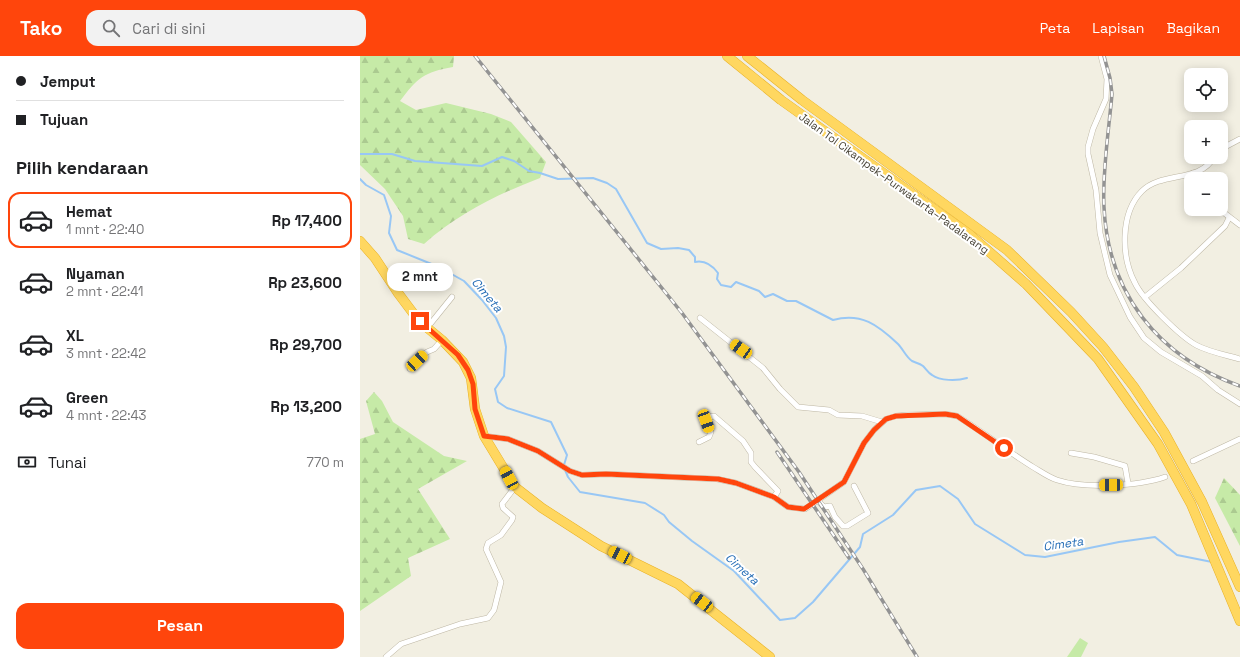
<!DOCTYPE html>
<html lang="id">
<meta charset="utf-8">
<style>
:root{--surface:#fff;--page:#f2f2f2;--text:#202124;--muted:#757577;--line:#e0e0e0;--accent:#ff450c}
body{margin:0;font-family:"Space Grotesk",sans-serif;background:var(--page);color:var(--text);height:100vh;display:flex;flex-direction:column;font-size:15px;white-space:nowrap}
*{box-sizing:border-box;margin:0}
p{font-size:13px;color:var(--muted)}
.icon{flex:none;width:22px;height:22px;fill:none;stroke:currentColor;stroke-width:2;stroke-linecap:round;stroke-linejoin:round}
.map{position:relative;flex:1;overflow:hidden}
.drawer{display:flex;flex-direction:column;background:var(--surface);width:360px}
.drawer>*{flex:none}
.top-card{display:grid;align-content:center;height:88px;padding:0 16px;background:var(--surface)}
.tools{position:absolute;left:824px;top:12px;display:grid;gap:8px}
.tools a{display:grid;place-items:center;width:44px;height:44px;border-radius:8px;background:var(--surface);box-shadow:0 2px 10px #0003;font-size:20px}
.end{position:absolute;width:18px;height:18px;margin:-9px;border:5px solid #ff450c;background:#fff;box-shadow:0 0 0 2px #fff}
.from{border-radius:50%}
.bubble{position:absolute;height:28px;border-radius:12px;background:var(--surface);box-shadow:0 2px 10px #0003;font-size:13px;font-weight:700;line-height:28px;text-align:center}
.car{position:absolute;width:12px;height:24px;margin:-12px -6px;border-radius:5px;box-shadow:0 0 3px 1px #0007;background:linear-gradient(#f5c518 24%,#345 0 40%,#f5c518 0 76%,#345 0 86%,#f5c518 0)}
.top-card b{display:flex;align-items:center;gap:14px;height:38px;font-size:15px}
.top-card b+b{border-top:1px solid var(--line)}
.top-card i{width:10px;height:10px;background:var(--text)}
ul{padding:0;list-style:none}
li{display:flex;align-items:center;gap:12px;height:56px;margin:0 8px 6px;padding:0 8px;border:2px solid transparent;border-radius:12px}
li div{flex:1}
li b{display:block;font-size:15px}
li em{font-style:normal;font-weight:700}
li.current{border-color:var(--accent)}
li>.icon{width:36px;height:36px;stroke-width:1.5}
h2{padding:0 16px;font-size:18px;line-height:48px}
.pay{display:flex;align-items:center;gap:10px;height:44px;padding:0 16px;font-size:15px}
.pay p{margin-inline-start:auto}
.primary-button{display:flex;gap:8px;margin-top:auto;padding:8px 16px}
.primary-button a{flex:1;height:46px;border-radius:12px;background:var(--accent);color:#fff;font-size:16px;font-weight:700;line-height:46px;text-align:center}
header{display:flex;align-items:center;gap:24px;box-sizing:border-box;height:56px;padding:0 20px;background:var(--accent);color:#fff}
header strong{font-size:19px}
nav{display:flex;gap:22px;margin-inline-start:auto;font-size:14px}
.search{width:280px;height:36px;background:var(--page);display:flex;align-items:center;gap:10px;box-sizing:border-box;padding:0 14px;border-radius:12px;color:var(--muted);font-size:15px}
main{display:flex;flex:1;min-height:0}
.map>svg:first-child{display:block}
.grass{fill:#c6eaa7}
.forest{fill:url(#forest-firs)}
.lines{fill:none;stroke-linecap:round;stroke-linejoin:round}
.stream{stroke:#98c7f5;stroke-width:2}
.street-casing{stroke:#beb7a4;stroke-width:6}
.highway-casing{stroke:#e8b127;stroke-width:10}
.street{stroke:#fff;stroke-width:5}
.highway{stroke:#ffd760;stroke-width:9}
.rail-casing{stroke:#939393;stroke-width:3.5}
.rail{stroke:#fff;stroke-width:2;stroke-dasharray:6;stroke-linecap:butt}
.route{stroke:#ff450c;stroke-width:5}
.labels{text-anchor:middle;stroke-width:4;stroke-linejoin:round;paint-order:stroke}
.street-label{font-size:11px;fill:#443f32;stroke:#fff}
.water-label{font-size:12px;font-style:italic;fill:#256db6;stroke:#fff}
</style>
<header>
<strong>Tako</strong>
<div class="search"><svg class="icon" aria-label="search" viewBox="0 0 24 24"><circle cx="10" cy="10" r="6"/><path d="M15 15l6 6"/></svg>Cari di sini</div>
<nav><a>Peta</a><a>Lapisan</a><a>Bagikan</a></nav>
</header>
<main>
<section class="drawer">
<div class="top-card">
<b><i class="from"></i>Jemput</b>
<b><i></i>Tujuan</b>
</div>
<h2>Pilih kendaraan</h2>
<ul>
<li class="current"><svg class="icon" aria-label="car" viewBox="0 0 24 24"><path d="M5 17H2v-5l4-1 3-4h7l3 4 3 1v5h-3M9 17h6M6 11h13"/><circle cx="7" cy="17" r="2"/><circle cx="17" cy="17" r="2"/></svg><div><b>Hemat</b><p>1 mnt · 22:40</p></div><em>Rp 17,400</em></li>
<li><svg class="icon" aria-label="car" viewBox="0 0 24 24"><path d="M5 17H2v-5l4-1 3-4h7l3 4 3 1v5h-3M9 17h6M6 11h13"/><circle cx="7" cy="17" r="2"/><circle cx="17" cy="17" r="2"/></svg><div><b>Nyaman</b><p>2 mnt · 22:41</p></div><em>Rp 23,600</em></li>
<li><svg class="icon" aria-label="car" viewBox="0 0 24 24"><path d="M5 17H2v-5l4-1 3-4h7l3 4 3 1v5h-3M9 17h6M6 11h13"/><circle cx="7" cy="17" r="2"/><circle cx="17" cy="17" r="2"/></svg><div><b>XL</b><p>3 mnt · 22:42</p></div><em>Rp 29,700</em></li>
<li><svg class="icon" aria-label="car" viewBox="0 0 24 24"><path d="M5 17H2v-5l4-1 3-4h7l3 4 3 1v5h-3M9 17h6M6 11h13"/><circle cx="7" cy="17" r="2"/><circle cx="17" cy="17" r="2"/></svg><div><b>Green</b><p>4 mnt · 22:43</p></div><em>Rp 13,200</em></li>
</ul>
<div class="pay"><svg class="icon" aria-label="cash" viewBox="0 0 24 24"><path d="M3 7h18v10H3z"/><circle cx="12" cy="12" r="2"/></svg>Tunai<p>770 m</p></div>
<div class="primary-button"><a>Pesan</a></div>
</section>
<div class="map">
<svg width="880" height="601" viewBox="0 0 880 601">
<defs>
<pattern id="forest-firs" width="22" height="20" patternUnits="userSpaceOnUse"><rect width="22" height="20" fill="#c6eaa7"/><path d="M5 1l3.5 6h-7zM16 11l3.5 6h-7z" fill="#abca90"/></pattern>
</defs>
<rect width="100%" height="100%" fill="#f2efe2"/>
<path class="grass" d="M720,582l8,5 -7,14h-14z"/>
<g class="forest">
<path d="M0,0h94l-1,11c-29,5 -36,11 -53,34l16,9 30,-7 45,11 20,8 35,40 -6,16c-42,16 -82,36 -116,66l-16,-5 -5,-23 -18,-27 -25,-24z"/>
<path d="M14,336l8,9 11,21 51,34 23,5 -49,28 32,50 -42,19 3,18 -51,35v-172l15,-5 -9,-33z"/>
<path d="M864,422l16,17v51l-25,-48z"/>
</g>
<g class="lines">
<g class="stream">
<path d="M0,98h32l23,7 67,5 20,-9 12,4 15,10 11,2 18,6 35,-1 14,5 9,6 31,54 14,6 17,-1 11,2 6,7v5c10,-2 17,3 23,11l-1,6 4,6 10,2 5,-5 23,9 6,6 8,-3 14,7h9l37,19c28,-8 45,5 65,24 5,5 8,13 14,17 4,2 7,2 11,5 3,3 5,7 9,9 8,6 25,6 35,3"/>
<path d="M0,123l6,6 18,10 7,21 -2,17 8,17 42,17 25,14 18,19 14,18 8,18 2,11 -2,29 -9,13 3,13 9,6 44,14 16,33 -3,10"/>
<path d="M205,414l3,7 12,15 65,11 19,12 5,7 23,19 42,30 46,49 15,-2 18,-16 47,-55 3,-13 30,-19 23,-25 24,-4 18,13 17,25 50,31 20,2 74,-15 36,-5 22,18 35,7"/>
</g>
<defs>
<g id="street">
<path d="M741,0l6,23 -1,20 -13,30 -5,18v7l8,36 4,43 10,42 20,42 14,21 17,14 41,24 16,14 22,14"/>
<path d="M861,93l19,-10"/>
<path d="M854,101c-14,26 -52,14 -72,34 -22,22 -21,66 -7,92 8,17 45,53 61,62 13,7 30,10 44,14"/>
<path d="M833,117l3,6"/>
<path d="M859,153l21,16"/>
<path d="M785,241l36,-29 44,-42 4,-8"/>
<path d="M340,262l63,50 17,21 18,18 31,3 9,5 24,1 20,6"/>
<path d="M67,272l25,-31"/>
<path d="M50,313l17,-17 7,-3 8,-9"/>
<path d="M124,380l24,3 30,12 32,20 12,4 24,-1 111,5 19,4 38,14 14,10 17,2 39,-27 20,-39 10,-13 12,-11 10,-3 11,-1 38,-1 12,2c26,16 50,35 76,51 7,4 15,10 24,13 27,9 82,6 108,-3"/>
<path d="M339,386l10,-5 2,-5 -4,-11 1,-4 6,-1 29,25 8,12v9l4,5 23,24 -4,6"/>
<path d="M711,397l23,4 31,9 3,17"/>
<path d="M833,405l47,-22"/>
<path d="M458,445l6,6 6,-1 5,11 8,9h4l21,-13 -14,-27"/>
<path d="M26,601l15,-13 59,-20 28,-6 6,-8 7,-28 -15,-33 2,-6 13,-8 11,-15 1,-3 -10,-9 -1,-4 13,-17"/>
</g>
<g id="highway">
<path d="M367,0l54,44 188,134 57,50 72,75 60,85 33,60 49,117"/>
<path d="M387,0l55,44 205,150 64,62 32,35 31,40 30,45 38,70 38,85"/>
<path d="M0,185l15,17 23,35 21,28 23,19 21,22 8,16 4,31 9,27 31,51 27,21 59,38 77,38 92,73"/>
</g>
</defs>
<use href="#street" class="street-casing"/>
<use href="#highway" class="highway-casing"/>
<use href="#street" class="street"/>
<use href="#highway" class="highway"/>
<defs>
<g id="rail">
<path d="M115,0l207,257 117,159 64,97 54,88"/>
<path d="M744,0l6,22 2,16c-3,35 -10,79 -8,113 4,86 54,150 136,179"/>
<path d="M417,396l72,106"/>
</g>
</defs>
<use href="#rail" class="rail-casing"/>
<use href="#rail" class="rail"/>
</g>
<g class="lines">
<path class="route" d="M60,265l38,34 10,15 5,14 2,25 9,27 24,3 30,12 32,20 12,4 24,-1 112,5 18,4 38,14 14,10 16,2 40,-27 20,-39 10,-13 12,-11 10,-3 49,-2 12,2 47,32"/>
</g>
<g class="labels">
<g class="street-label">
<text transform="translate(534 127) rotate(36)" y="4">Jalan Tol Cikampek–Purwakarta–Padalarang</text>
</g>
<g class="water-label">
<text transform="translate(127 239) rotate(50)" y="4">Cimeta</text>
<text transform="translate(703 488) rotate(-8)" y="4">Cimeta</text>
<text transform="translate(382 513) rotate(42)" y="4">Cimeta</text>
</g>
</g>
</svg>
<div class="tools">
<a><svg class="icon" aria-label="locate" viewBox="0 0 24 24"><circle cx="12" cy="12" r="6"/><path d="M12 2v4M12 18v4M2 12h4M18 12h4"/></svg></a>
<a>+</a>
<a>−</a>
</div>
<i class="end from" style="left:644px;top:392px"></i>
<i class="end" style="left:60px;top:265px"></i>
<div class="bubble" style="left:27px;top:207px;width:66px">2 mnt</div>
<i class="car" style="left:381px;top:293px;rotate:305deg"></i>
<i class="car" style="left:57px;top:305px;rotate:47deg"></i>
<i class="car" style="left:346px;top:365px;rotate:160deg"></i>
<i class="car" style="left:149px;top:422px;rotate:332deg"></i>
<i class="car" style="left:751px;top:429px;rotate:269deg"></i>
<i class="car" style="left:260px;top:499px;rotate:296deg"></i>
<i class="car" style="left:342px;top:546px;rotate:307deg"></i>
</div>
</main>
